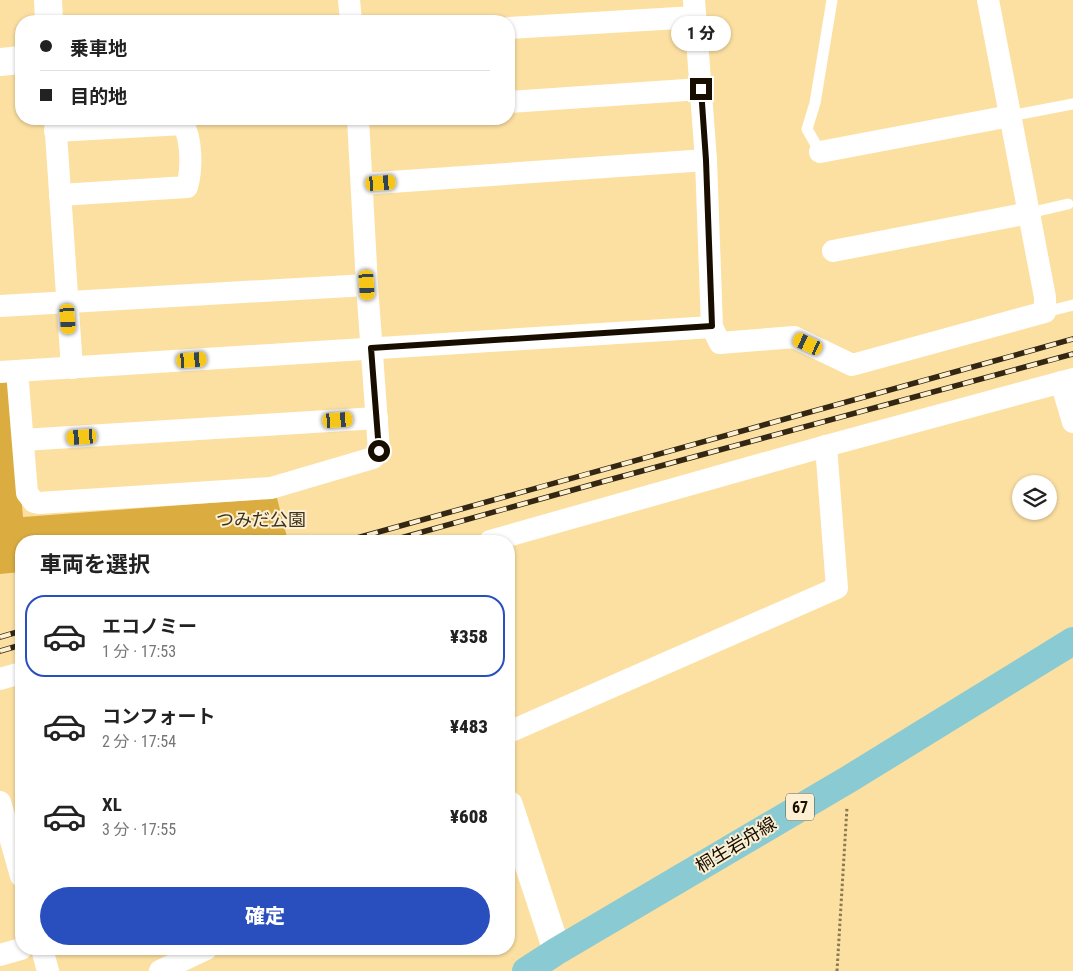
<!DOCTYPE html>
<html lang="ja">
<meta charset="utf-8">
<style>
:root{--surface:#fff;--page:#f2f2f2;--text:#222;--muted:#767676;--line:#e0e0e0;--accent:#294ebd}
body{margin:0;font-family:"Roboto Condensed","Noto Sans JP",sans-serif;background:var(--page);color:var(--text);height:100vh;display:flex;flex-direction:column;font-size:19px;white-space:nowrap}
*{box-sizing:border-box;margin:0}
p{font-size:16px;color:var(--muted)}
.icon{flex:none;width:28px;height:28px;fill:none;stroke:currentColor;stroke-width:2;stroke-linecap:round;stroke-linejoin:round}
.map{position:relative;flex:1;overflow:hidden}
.panel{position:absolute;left:15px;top:535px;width:500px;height:420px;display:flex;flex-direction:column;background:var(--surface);border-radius:20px;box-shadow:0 1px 4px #0004}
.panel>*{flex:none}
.hud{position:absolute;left:15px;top:15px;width:500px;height:110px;border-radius:20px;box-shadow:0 1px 4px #0004;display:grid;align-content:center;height:110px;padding:0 25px;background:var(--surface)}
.controls{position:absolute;left:1012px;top:475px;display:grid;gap:10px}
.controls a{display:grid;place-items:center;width:45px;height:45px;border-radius:50%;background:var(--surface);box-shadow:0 1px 4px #0004;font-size:25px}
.end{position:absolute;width:22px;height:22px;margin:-11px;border:6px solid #180e00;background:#fff;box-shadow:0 0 0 2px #fff}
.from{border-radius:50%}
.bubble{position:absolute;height:35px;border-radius:18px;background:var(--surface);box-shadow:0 1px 4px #0004;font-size:16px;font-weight:800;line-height:35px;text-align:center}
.car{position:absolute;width:15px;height:30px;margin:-15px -8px;border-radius:6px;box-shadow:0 0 4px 1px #0007;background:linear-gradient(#f5c518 24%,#345 0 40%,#f5c518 0 76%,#345 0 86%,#f5c518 0)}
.hud b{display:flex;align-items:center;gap:18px;height:48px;font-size:19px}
.hud b+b{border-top:1px solid var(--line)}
.hud i{width:12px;height:12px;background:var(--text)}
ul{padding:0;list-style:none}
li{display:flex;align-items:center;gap:15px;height:82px;margin:0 10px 8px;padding:0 15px;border:2px solid transparent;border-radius:20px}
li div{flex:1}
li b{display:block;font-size:19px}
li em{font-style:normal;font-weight:800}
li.current{border-color:var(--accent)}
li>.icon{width:45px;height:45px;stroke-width:1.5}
h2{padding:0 25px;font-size:22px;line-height:60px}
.primary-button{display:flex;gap:10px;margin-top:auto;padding:10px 25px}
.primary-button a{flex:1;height:58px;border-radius:30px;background:var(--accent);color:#fff;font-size:20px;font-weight:800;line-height:58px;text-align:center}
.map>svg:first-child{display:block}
.green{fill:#dbad40}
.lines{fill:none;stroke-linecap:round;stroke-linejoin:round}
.path{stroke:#8c7952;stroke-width:3;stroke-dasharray:2.5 2.5;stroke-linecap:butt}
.service{stroke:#fff;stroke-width:11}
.minor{stroke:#fff;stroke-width:22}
.tertiary{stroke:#fff;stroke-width:28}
.primary{stroke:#8acbd3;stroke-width:28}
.rail-casing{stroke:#332713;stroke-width:5.5}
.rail{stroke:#fdefd1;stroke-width:4;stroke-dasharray:11;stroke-linecap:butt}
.route{stroke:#180e00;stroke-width:6}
.labels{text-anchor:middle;stroke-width:4;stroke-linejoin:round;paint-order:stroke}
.shield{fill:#fdefd1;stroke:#5d523f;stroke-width:1}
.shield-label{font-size:16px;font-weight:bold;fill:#180e00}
.park-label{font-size:18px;fill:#3b321c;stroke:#fdefd1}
.street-label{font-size:18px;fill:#180e00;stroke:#fdefd1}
</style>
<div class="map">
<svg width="1073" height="971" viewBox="0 0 1073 971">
<rect width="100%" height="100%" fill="#fce0a2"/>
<path class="green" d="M0,382h8l4,6 11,129 254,-19 11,43h-267v31l-21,2z"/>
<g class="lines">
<path class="path" d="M837,971l10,-164"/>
<g class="service">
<path d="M1010,116l63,-12"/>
<path d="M820,152l-13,-23 8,-26 17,-103"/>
<path d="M1029,213l39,-9"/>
<path d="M1045,312l28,-7"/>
</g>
<g class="minor">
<path d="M349,0l2,21"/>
<path d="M694,0l12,160 6,167 8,16 74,-6 58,28 193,-53v-15l-57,-297"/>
<path d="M509,28l186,-11"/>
<path d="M509,102l192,-13"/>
<path d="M55,119l17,249"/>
<path d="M55,131l128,-7c9,15 9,46 4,63l-127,8"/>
<path d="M820,152l190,-36"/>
<path d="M362,184l344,-24"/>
<path d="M833,251l196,-38"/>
<path d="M0,306l367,-21"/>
<path d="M17,371l10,122 7,9 5,1 232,-15 102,-30 6,-7 -12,-166 -9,-166"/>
<path d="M0,372l712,-45"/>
<path d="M1061,382l12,40"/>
<path d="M23,440l354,-22"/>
<path d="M490,541l336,-95 247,-67"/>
<path d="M0,679l21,-6"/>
<path d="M509,732l328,-144 -11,-142"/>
<path d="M0,802l21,74"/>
<path d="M42,949l6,22"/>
<path d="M0,955l21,-6"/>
<path d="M160,971l46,-22"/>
</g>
<g class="tertiary">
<path d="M48,0l1,21"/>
<path d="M0,62l21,-2"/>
<path d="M509,805l48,146"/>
</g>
<path class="primary" d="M526,971l31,-20 292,-172 224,-138"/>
<defs>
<g id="rail">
<path d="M346,541l727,-202"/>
<path d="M390,541l215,-60 468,-127"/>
<path d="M0,637l21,-6"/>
<path d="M0,651l21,-6"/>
</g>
</defs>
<use href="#rail" class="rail-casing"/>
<use href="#rail" class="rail"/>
</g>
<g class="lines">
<path class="route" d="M379,451l-8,-103 341,-22 -6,-166 -5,-71"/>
</g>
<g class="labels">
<rect class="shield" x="786" y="793.5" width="28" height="27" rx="4"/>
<g class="shield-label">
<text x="800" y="813">67</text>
</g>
<g class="park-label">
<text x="261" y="526">つみだ公園</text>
</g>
<g class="street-label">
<text transform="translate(736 845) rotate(-31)" y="6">桐生岩舟線</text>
</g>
</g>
</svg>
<div class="controls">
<a><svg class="icon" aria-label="layers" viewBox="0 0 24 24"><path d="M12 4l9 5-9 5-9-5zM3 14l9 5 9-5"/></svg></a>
</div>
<i class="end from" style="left:379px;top:451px"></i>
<i class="end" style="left:701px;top:89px"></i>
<div class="bubble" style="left:671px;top:16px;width:60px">1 分</div>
<i class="car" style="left:381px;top:183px;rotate:86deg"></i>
<i class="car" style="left:367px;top:285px;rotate:176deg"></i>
<i class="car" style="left:68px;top:319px;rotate:176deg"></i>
<i class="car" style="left:808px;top:344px;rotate:295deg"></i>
<i class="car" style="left:192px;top:360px;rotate:86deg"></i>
<i class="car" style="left:338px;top:420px;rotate:86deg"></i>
<i class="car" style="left:82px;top:437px;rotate:266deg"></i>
<div class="hud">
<b><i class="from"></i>乗車地</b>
<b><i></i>目的地</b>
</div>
<section class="panel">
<h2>車両を選択</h2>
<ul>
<li class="current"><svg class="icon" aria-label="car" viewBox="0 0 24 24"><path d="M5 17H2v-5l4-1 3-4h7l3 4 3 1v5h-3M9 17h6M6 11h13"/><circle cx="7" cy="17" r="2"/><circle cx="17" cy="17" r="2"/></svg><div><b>エコノミー</b><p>1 分 · 17:53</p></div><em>¥358</em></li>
<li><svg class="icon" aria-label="car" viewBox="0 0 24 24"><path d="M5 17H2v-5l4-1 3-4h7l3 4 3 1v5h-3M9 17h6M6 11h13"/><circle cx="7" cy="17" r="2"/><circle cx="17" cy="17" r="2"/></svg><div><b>コンフォート</b><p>2 分 · 17:54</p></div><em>¥483</em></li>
<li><svg class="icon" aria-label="car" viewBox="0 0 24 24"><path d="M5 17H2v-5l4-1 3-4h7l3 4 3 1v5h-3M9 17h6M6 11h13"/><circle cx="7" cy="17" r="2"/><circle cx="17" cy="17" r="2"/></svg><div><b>XL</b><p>3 分 · 17:55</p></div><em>¥608</em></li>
</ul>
<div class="primary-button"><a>確定</a></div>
</section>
</div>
